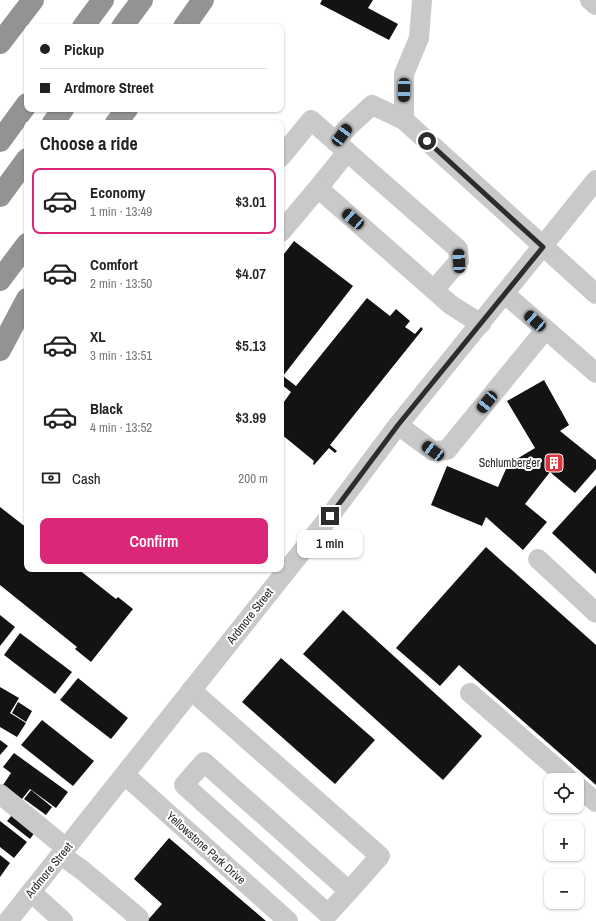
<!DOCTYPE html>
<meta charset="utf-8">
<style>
:root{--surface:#fff;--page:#f2f2f2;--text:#222;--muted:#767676;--line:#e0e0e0;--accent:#db2777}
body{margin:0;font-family:"Archivo Narrow",sans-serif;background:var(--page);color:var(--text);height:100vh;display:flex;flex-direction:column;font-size:15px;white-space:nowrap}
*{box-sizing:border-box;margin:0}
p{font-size:13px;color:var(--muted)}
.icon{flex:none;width:22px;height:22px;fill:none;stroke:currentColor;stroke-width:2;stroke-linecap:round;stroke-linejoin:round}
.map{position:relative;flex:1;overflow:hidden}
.drawer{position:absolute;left:24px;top:120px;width:260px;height:452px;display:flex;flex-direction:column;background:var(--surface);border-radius:8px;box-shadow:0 1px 3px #0004}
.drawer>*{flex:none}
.banner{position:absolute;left:24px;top:24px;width:260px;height:88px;border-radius:8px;box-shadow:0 1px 3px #0004;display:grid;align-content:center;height:88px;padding:0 16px;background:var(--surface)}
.fabs{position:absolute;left:544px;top:773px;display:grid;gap:8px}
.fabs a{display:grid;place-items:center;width:40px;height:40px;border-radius:8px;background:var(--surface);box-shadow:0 1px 3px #0004;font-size:20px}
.end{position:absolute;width:18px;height:18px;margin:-9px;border:5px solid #2c2c2c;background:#fff;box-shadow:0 0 0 2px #fff}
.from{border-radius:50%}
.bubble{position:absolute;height:28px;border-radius:8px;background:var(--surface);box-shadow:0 1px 3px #0004;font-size:13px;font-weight:600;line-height:28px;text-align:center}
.car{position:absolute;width:12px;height:24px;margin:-12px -6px;border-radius:5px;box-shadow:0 0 3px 1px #0007;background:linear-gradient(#222 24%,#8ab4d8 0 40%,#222 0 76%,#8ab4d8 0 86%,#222 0)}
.banner b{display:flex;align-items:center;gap:14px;height:38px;font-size:15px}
.banner b+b{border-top:1px solid var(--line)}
.banner i{width:10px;height:10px;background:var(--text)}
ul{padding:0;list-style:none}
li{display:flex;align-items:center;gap:12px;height:66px;margin:0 8px 6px;padding:0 8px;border:2px solid transparent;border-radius:8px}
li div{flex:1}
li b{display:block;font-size:15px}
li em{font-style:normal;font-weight:600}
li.selected{border-color:var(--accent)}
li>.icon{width:36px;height:36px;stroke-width:1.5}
h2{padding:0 16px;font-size:18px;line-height:48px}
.pay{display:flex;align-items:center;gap:10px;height:44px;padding:0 16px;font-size:15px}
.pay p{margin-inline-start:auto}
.primary-button{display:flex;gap:8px;margin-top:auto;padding:8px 16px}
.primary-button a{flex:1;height:46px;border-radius:8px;background:var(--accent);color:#fff;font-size:16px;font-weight:600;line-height:46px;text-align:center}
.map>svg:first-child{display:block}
.building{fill:#131313}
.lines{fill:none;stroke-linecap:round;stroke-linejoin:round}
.minor{stroke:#c9c9c9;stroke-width:20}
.highway{stroke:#939393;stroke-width:22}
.route{stroke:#2c2c2c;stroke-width:5}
.labels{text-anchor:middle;stroke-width:4;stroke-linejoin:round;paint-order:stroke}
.poi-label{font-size:12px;fill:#2c2c2c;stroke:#fff;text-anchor:end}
.street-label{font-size:12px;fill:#2c2c2c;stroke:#fff}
</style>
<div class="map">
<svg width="596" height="921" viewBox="0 0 596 921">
<rect width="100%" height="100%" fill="#fff"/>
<g class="building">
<path d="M322,0h51l-5,8 30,16 -9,16 -69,-36z"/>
<path d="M294,241l59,45 -70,90 13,10 71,-88 23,18 6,-7 14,12 -5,6 10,7 6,-7 2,2 -93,116 7,6 -2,2 -6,-5 -15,17 -1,-1 1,-3 -33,-27v-28l10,-14 -10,-8v-126z"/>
<path d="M544,380l25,45 -9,6 36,29v9l-21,24 -25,-21 -25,32 22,18 -24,28 -37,-33 -4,9 -51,-21 16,-39 51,21 8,-18 9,-9 20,-12 -28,-47z"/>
<path d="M596,485v89l-44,-41z"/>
<path d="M0,507l27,21v41h51l38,30 2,-2 15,12 -42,53 -16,-13 2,-2 -77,-62z"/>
<path d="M486,547l110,98v140l-137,-120 -19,21 -44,-38z"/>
<path d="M343,610l139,126 -39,44 -140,-126z"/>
<path d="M0,615l15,12 -15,19z"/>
<path d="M20,633l52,39 -17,22 -51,-39z"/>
<path d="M281,658l94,82 -40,44 -93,-82z"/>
<path d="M78,678l50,40 -17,21 -51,-39z"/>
<path d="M0,687l19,11 -9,15 16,10 -9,14 -17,-10z"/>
<path d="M18,702l14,9 -6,11 -14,-9z"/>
<path d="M42,720l52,41 -21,25 -52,-41z"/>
<path d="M0,740l8,6 -8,9z"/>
<path d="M14,753l54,39 -12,16 -26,-19 -8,10 -19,-14 8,-12 -8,-6z"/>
<path d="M31,790l21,17 -6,8 -22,-16z"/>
<path d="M13,814l22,18 -5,7 -23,-18z"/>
<path d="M0,821l27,21 -13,16 -14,-11z"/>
<path d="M169,838l97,83h-119l15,-17 -28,-25z"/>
<path d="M0,855l10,8 -10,14z"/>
</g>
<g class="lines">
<g class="minor">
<path d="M422,0l-3,38 -15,36v46l192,174"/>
<path d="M590,0l6,5"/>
<path d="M336,142l11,-14 25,-23 32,15"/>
<path d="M281,157l30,-37 147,129 1,12 -25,29"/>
<path d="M318,188l29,-36"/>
<path d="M281,232l37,-44 133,117 30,19"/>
<path d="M505,294l91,79"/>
<path d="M398,425l35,26 14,-1 98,-120"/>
<path d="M538,559l58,54"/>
<path d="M191,690l189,166 -31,35 -145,-129 -20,23 144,129 21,-23"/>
<path d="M470,693l100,87"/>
<path d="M125,775l163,146"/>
<path d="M577,786l19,16"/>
<path d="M0,794l66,54"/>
<path d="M61,855l21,15 57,48 -3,3"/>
<path d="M31,892l32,29"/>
<path d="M8,921l322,-405 68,-91 198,-245"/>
</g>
<g class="highway">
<path d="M83,27l20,-27"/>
<path d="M122,27l20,-27"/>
<path d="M184,27l19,-27"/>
<path d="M0,43l33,-43"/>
<path d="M53,123l10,-14"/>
<path d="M116,123l11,-14"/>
<path d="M0,141l27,-37"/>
<path d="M0,196l27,-37"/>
<path d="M0,280l27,-36"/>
<path d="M0,350l27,-51"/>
</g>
</g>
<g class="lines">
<path class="route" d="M330,516l68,-91 145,-178 -116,-106"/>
</g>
<defs>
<symbol id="building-square" viewBox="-11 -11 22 22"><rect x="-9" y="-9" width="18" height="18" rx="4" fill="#dc363f" stroke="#fff"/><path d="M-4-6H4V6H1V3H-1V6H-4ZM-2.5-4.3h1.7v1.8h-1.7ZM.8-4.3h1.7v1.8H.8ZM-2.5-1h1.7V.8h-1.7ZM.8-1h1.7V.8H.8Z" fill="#fff"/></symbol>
</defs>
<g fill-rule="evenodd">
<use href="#building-square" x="543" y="452" width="22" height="22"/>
</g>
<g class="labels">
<g class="poi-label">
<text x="540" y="467">Schlumberger</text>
</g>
<g class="street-label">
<text transform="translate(250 616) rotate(-52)" y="4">Ardmore Street</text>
<text transform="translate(206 848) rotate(42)" y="4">Yellowstone Park Drive</text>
<text transform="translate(49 870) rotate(-51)" y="4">Ardmore Street</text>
</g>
</g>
</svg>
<div class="fabs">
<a><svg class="icon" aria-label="locate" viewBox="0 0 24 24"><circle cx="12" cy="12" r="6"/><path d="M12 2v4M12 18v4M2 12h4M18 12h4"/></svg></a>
<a>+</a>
<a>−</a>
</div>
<i class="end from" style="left:427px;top:141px"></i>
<i class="end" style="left:330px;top:516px"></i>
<div class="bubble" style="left:297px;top:530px;width:66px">1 min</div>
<i class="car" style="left:404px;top:90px;rotate:181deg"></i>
<i class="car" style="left:342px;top:135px;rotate:37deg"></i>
<i class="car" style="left:353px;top:219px;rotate:311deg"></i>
<i class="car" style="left:459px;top:261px;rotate:357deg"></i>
<i class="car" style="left:535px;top:321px;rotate:312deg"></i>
<i class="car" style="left:487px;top:402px;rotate:219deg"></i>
<i class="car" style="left:433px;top:451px;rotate:307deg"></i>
<div class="banner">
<b><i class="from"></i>Pickup</b>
<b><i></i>Ardmore Street</b>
</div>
<section class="drawer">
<h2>Choose a ride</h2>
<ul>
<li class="selected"><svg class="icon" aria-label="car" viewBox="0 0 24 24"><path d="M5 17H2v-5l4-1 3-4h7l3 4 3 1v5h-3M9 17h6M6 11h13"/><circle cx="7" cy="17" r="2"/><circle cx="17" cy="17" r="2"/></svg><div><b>Economy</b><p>1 min · 13:49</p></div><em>$3.01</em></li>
<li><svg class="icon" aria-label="car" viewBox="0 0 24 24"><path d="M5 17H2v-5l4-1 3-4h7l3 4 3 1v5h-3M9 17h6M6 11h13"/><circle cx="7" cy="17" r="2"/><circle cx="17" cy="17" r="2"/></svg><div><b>Comfort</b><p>2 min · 13:50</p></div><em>$4.07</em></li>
<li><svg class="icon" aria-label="car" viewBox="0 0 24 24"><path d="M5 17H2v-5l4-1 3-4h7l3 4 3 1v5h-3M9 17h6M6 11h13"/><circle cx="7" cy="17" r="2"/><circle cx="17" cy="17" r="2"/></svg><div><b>XL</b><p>3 min · 13:51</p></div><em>$5.13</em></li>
<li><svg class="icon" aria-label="car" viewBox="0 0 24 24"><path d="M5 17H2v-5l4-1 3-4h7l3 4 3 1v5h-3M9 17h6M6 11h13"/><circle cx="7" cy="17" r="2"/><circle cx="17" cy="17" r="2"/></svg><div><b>Black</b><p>4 min · 13:52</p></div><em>$3.99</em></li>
</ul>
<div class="pay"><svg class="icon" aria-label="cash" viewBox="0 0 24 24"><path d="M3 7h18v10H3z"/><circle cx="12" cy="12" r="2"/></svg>Cash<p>200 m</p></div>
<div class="primary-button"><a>Confirm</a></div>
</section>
</div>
